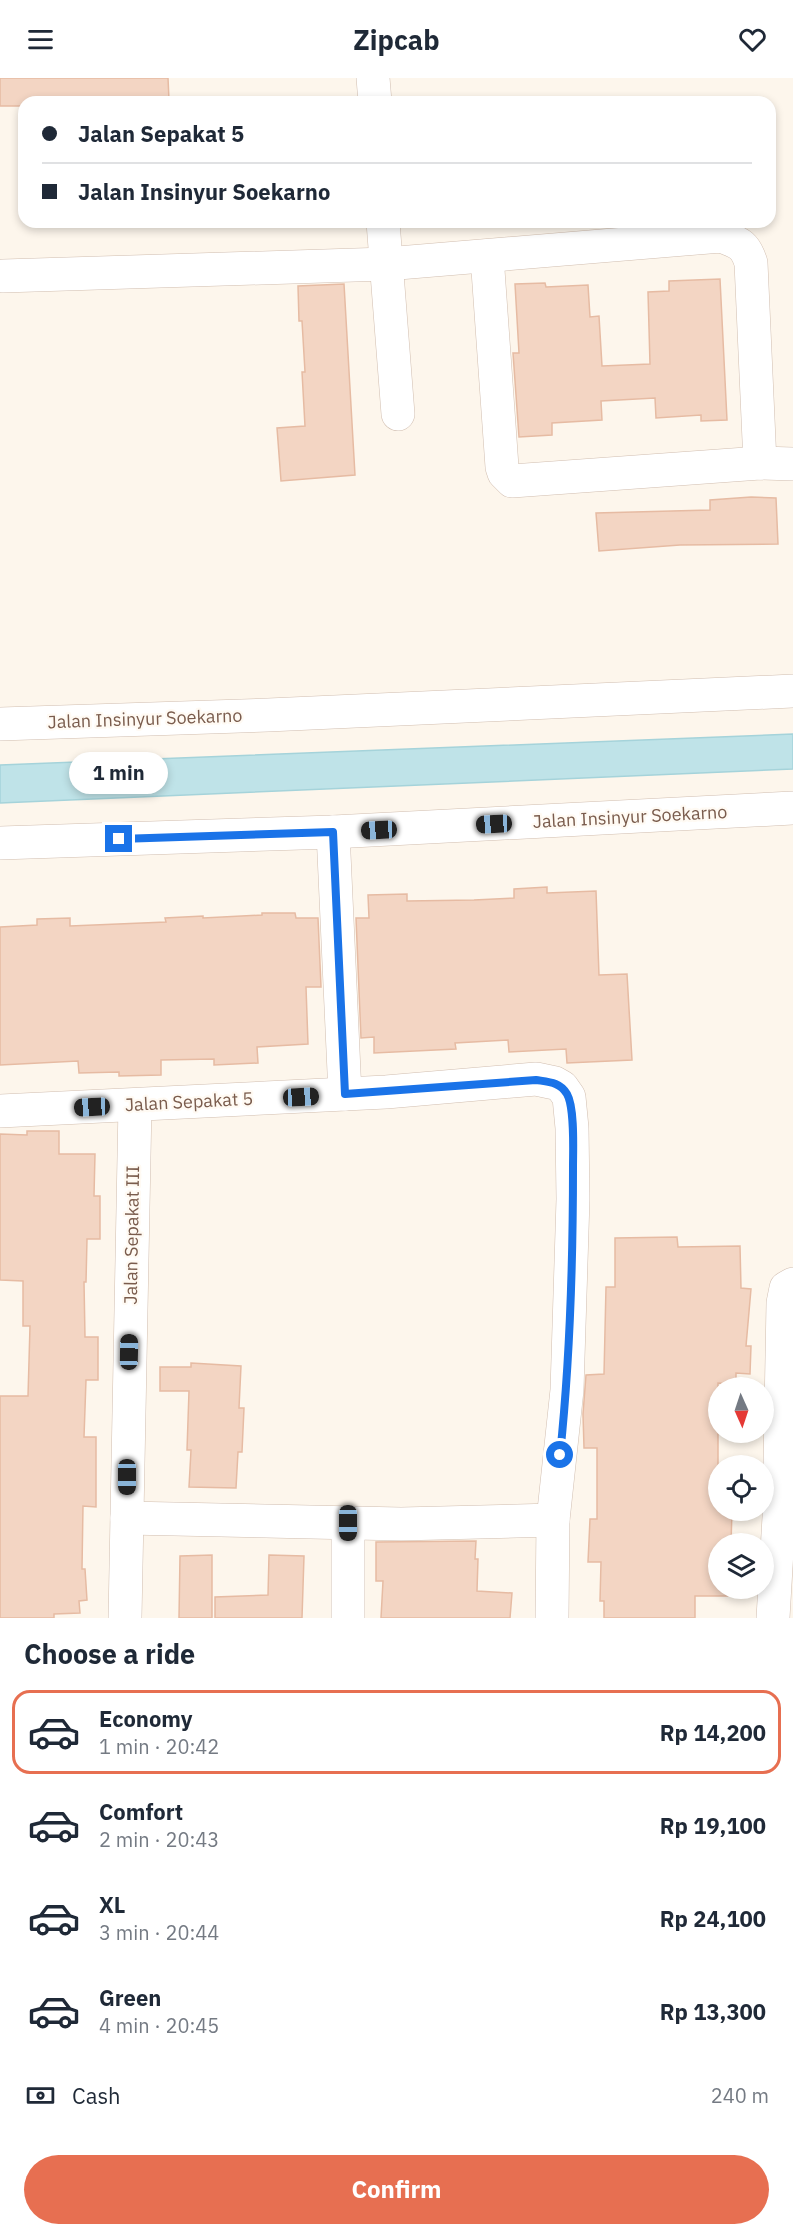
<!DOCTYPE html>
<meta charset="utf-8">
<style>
:root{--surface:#fff;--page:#f2f2f3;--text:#1f2937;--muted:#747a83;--line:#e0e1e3;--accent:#e76f51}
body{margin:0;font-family:"IBM Plex Sans",sans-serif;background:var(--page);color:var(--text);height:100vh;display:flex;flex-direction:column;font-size:22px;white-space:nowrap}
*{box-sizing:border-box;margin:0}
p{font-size:20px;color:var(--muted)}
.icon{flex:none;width:33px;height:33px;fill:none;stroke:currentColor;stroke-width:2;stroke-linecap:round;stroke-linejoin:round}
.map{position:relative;height:1540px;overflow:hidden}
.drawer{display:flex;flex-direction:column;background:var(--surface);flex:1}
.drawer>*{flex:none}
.top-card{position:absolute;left:18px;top:18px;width:758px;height:132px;border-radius:18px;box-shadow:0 3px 9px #0003;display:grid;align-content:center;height:132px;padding:0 24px;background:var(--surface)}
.needle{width:39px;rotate:177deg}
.tools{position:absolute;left:708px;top:1299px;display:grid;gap:12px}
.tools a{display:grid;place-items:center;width:66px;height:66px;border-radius:50%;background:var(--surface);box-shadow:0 3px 9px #0003;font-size:30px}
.end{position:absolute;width:27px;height:27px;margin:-14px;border:8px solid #1a73e8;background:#fff;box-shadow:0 0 0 3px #fff}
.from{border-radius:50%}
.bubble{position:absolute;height:42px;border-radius:21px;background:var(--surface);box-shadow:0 3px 9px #0003;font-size:20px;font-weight:700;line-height:42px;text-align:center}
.car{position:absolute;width:18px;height:36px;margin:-18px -9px;border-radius:8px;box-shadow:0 0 4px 2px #0007;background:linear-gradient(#222 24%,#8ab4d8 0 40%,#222 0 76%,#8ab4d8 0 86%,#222 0)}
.top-card b{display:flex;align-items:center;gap:21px;height:57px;font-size:22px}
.top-card b+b{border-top:2px solid var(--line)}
.top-card i{width:15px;height:15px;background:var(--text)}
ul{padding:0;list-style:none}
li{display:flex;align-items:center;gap:18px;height:84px;margin:0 12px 9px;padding:0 12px;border:3px solid transparent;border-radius:18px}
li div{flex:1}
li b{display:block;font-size:22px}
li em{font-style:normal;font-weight:700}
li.selected{border-color:var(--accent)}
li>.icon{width:54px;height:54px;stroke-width:1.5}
h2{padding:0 24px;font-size:27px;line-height:72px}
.pay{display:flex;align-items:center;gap:15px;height:66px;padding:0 24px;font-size:22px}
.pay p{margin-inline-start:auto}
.primary-button{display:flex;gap:12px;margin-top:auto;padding:12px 24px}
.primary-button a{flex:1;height:69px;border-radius:36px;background:var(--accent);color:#fff;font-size:24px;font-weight:700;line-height:69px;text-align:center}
header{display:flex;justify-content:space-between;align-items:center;height:78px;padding:0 24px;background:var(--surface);font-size:27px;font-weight:700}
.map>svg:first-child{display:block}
.water{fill:#bfe3e8;stroke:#a5d3da;stroke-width:1.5}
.building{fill:#f3d5c3;stroke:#e6bba3;stroke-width:1.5}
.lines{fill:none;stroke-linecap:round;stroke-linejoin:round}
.minor-casing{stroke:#d1beb0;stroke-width:34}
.tertiary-casing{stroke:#d1beb0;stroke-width:34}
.minor{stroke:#fff;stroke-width:33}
.tertiary{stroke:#fff;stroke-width:33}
.route{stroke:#1a73e8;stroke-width:8}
.labels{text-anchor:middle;stroke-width:4.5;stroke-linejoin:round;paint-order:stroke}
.street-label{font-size:18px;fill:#7a5c4d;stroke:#fffaf3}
</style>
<header><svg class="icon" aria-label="menu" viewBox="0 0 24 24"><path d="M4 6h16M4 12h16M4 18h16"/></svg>Zipcab<svg class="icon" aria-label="heart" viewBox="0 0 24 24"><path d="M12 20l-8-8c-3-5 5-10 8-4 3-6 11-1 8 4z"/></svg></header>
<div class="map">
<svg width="793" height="1540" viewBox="0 0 793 1540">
<rect width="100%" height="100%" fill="#fdf6ec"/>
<path class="water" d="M793,656v35l-793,34v-38z"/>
<g class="building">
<path d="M0,0h168l1,22 -145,2v4h-24z"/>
<path d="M720,201l7,141 -26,1v-6l-45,3 -1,-20 -54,3 1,19 -50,3v12l-33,2 -6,-84h6l-4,-69 30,-1 1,4 42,-2 2,32 9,-1 3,50 48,-2 -2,-72 21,-1v-10z"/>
<path d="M344,206l11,191 -74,6 -4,-53 28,-2 -3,-54h3l-3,-51h-3l-1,-35z"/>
<path d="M751,419l25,1 2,46 -98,1 -81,6 -3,-38 114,-3v-10z"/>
<path d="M547,809v6l49,-2 3,84 28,-1 5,86 -65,3 -1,-14 -57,3 -1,-12 -53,3 1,6 -82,4v-16l-13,1 -5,-120h13l-1,-23 39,-1v7l67,-1 40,-2v-9z"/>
<path d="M262,835h33l1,5h22l3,69h-15l2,57 -51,3 1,16 -44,2v-6l-53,1v15l-42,1v-4l-40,1 -1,-12 -78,4v-138l37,-2v-6l33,-1v8l96,-4 -1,-4 38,-2v2l59,-3z"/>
<path d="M27,1053h32v23h36l-1,42h6v43h-13l-1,43h-2l1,55h13v43h-12l-2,57h12v70l-13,-1 -1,63h3l2,31 -8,1 1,12 -26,1v4h-54v-222h28l2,-70h-7v-45l-23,-1v-146l27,1z"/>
<path d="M677,1159l1,10 62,-1 1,42 10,1 -5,57h5l-1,28 -14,-1v11l-18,-1v127h14l-1,34h-13v44h10v8h-33v22h-91v-17h-4l1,-39h-13l2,-43h7v-71h-13l-1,-34 3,-39 18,-1 2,-87h9v-49z"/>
<path d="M191,1285l50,3 -2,42h5l-2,44h-4l-2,36 -47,-1 2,-37h-4l2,-59h-29v-24h31z"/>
<path d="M476,1463l-1,18h3l-1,32 35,2 -2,25h-129l2,-37h-7v-39z"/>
<path d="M212,1477v63h-33l1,-62z"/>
<path d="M269,1477l35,1 -2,62h-87v-21l53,-2z"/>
</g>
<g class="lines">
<defs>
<g id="minor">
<path d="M373,0l2,24"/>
<path d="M383,144l15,192"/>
<path d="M487,178l15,211 2,6 8,8 248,-18 33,1"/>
<path d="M3,198l383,-12 335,-28c18,7 24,8 30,27l9,200"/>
<path d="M333,754l12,262"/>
<path d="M0,1033l386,-19 150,-13 19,4 7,4 7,10 3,31 1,71 -6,191 -14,130 -1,98"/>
<path d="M127,1440l274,6 152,-4"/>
<path d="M125,1540l10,-513"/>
<path d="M348,1540v-95"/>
<path d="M773,1540l6,-101 4,-214 3,-15 7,-4"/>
</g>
<g id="tertiary">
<path d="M0,646l268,-9 525,-24"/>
<path d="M0,765l333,-11 460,-24"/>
</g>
</defs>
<use href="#minor" class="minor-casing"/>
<use href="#tertiary" class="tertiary-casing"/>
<use href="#minor" class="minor"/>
<use href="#tertiary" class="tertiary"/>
</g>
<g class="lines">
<path class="route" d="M119,761l214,-7 12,262 191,-14c13,2 24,2 31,14 8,14 6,56 6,73 0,96 -3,193 -13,288"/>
</g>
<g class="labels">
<g class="street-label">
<text transform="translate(145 641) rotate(-2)" y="6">Jalan Insinyur Soekarno</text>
<text transform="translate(630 739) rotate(-3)" y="6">Jalan Insinyur Soekarno</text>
<text transform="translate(189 1024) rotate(-3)" y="6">Jalan Sepakat 5</text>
<text transform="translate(132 1157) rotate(-89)" y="6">Jalan Sepakat III</text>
</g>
</g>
</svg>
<div class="tools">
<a><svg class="needle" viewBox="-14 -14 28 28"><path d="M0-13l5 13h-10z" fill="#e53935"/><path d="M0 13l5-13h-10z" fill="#747a83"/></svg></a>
<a><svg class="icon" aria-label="locate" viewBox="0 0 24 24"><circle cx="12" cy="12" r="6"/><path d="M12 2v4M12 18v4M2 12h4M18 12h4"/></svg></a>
<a><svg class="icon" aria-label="layers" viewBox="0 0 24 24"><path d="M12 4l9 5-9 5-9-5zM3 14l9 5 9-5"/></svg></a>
</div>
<i class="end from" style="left:560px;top:1377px"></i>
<i class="end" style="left:119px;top:761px"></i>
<div class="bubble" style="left:69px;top:674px;width:99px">1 min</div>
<i class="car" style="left:494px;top:746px;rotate:267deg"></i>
<i class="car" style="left:379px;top:752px;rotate:267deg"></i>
<i class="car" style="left:301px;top:1019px;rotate:87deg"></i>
<i class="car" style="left:92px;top:1029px;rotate:267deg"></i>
<i class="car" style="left:129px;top:1274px;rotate:1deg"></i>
<i class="car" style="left:127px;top:1399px;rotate:180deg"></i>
<i class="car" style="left:348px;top:1445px;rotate:180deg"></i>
<div class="top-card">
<b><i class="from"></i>Jalan Sepakat 5</b>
<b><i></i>Jalan Insinyur Soekarno</b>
</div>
</div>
<section class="drawer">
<h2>Choose a ride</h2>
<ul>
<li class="selected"><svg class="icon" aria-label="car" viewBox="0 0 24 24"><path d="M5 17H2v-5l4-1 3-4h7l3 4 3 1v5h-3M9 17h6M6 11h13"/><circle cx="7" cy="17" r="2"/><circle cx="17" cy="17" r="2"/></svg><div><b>Economy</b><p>1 min · 20:42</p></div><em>Rp 14,200</em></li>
<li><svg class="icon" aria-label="car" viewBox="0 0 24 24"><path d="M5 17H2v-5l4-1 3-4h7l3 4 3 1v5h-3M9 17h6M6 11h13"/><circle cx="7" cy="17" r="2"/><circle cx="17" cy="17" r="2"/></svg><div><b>Comfort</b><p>2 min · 20:43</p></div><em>Rp 19,100</em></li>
<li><svg class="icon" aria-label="car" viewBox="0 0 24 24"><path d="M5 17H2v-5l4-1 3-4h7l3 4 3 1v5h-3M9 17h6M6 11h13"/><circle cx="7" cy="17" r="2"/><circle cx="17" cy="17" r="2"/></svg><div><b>XL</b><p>3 min · 20:44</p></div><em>Rp 24,100</em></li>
<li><svg class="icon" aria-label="car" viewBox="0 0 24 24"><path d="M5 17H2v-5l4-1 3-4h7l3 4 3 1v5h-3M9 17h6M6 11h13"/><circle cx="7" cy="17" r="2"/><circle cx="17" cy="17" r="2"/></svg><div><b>Green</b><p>4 min · 20:45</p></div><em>Rp 13,300</em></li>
</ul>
<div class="pay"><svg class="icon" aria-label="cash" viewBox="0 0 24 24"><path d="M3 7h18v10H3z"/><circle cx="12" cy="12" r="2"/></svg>Cash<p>240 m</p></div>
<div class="primary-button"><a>Confirm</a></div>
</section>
